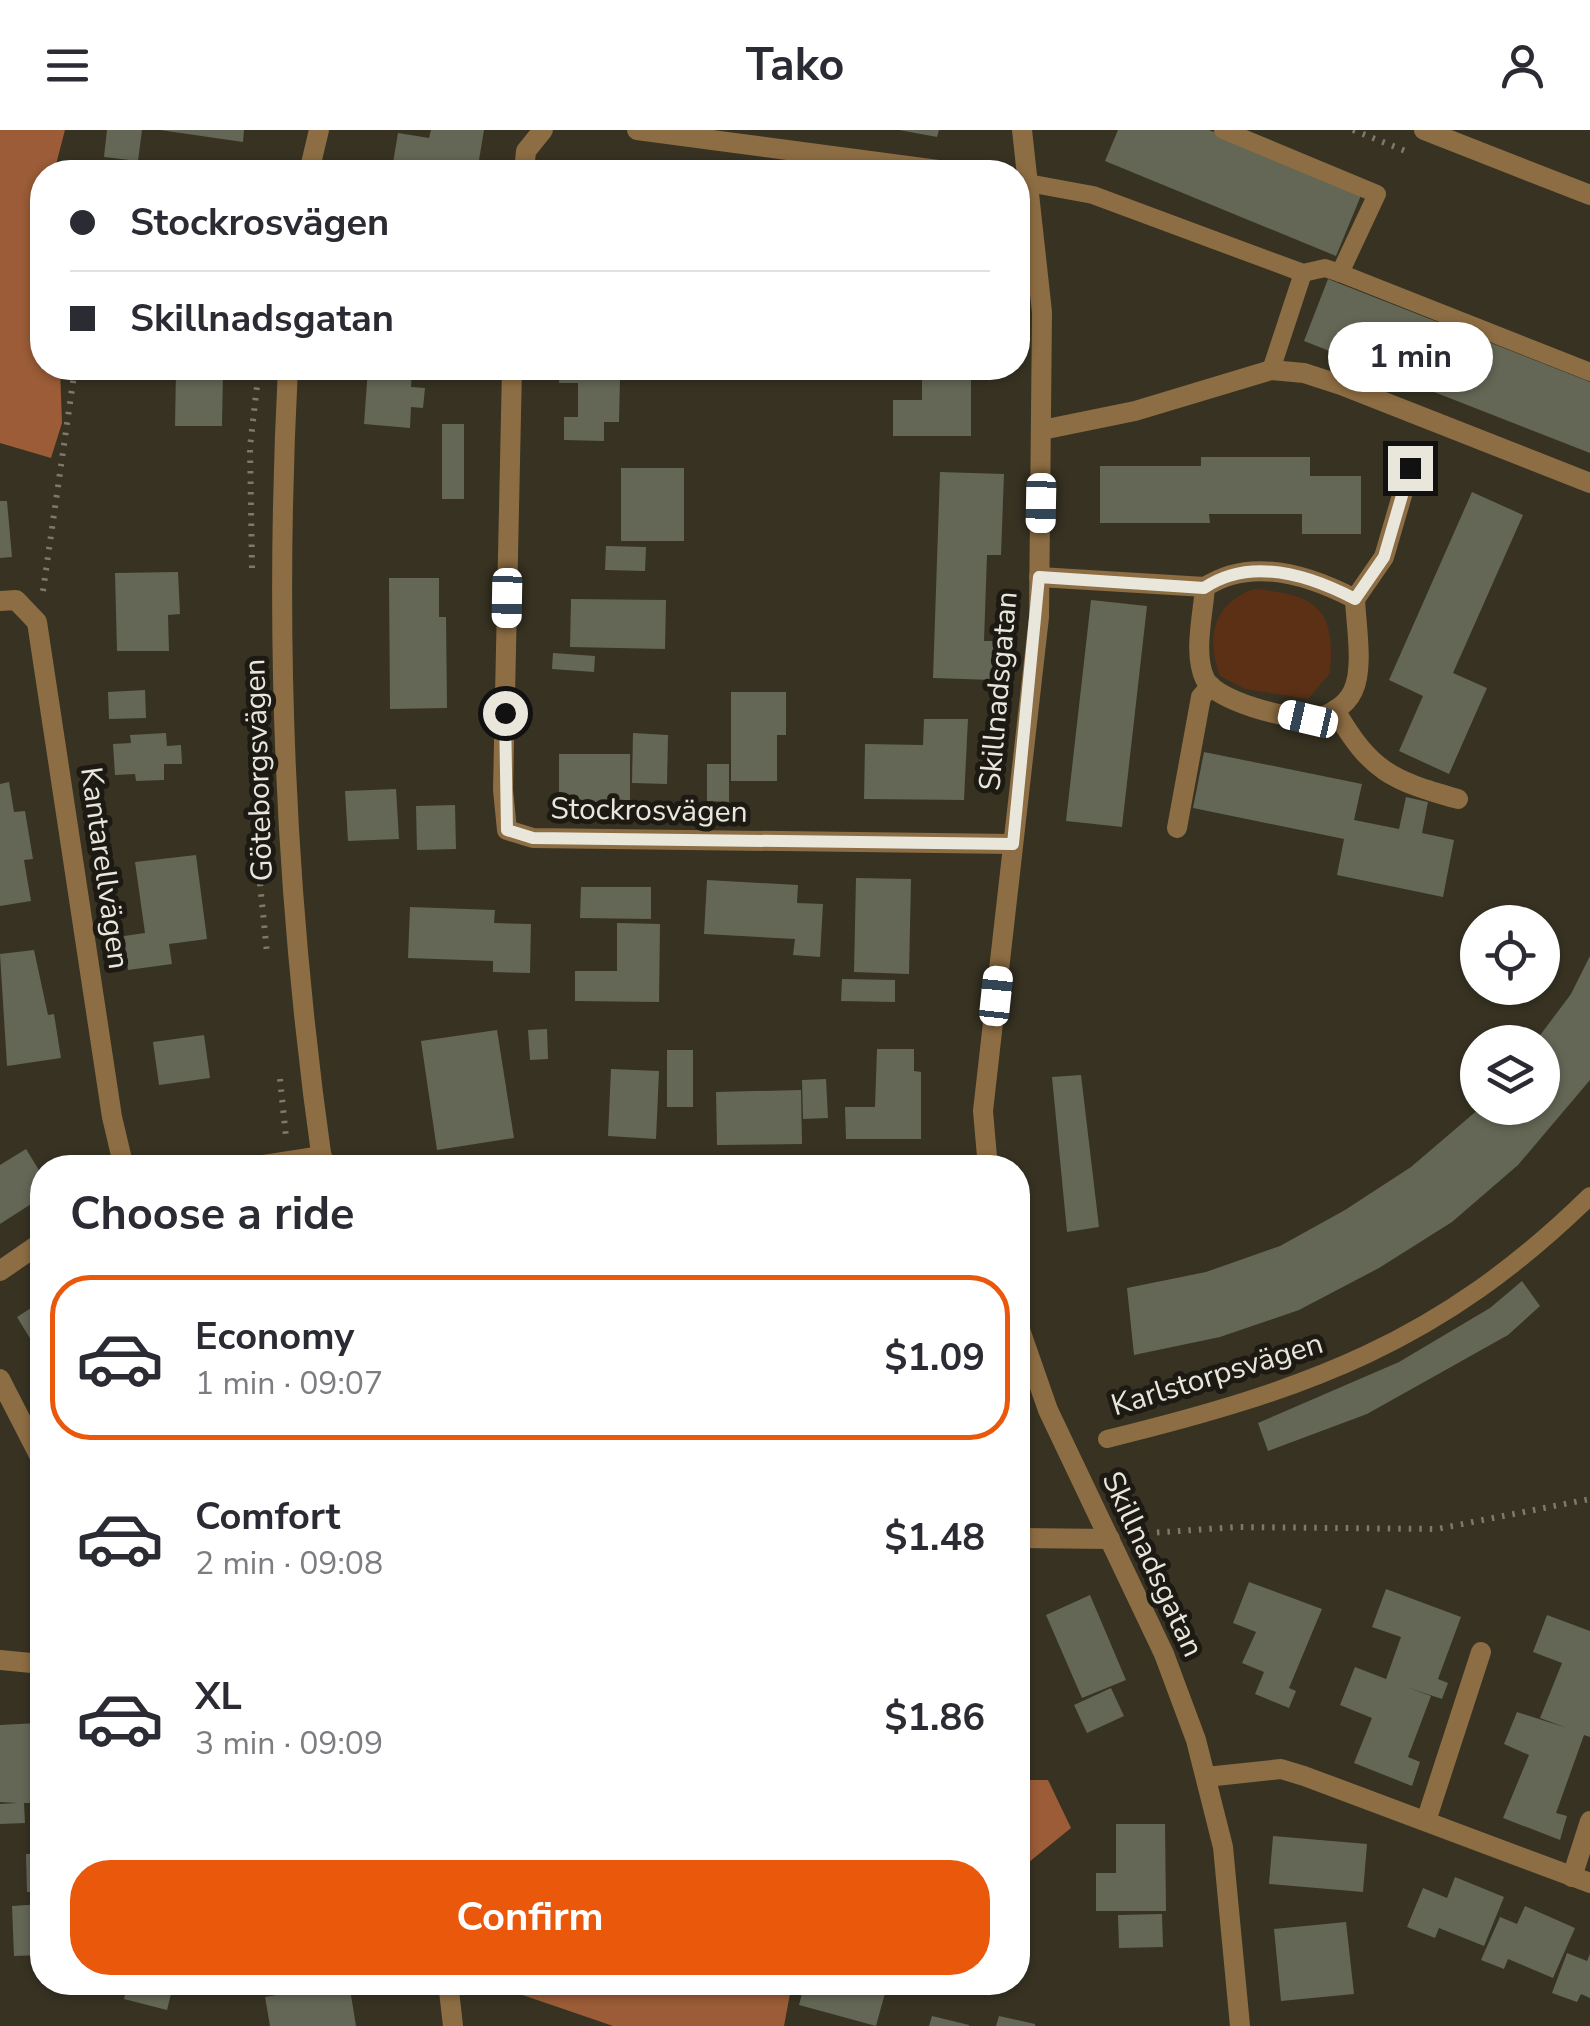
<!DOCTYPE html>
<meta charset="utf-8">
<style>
:root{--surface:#fff;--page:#f7f7f7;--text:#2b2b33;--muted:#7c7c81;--line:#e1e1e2;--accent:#ea580c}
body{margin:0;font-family:"Nunito Sans",sans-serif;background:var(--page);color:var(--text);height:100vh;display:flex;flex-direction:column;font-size:38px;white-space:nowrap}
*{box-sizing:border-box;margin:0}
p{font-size:32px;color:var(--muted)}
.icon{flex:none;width:55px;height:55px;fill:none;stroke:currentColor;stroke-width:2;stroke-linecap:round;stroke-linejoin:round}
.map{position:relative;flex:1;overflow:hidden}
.sheet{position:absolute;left:30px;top:1025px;width:1000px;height:840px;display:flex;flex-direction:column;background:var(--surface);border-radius:40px;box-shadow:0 2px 8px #0004}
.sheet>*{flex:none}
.banner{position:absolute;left:30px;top:30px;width:1000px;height:220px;border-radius:40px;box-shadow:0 2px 8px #0004;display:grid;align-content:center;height:220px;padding:0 40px;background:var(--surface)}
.controls{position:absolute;left:1460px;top:775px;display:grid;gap:20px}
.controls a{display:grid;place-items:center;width:100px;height:100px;border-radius:50%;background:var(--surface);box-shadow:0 2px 8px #0004;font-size:50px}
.end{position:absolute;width:45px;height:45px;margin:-22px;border:12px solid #e9e7dc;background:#111;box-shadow:0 0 0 5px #111}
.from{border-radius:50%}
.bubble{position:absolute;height:70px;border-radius:35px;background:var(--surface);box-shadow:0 2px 8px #0004;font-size:32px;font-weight:700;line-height:70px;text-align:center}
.car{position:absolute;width:30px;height:60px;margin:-30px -15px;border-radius:12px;box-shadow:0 0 8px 2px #0007;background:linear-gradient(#fff 24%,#345 0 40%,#fff 0 76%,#345 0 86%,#fff 0)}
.banner b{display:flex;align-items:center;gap:35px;height:95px;font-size:38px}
.banner b+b{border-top:2px solid var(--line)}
.banner i{width:25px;height:25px;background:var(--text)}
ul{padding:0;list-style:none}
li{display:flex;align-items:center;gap:30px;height:165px;margin:0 20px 15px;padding:0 20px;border:5px solid transparent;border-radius:40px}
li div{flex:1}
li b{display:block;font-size:38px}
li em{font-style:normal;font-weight:700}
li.current{border-color:var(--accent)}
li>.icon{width:90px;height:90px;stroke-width:1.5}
h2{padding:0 40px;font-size:45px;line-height:120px}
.cta{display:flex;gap:20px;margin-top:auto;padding:20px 40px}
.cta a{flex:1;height:115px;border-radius:40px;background:var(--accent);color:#fff;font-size:40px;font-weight:700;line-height:115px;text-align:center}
header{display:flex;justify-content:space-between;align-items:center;height:130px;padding:0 40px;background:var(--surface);font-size:45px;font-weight:700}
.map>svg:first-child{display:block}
.green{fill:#5c3015}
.forest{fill:#9b5c37}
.building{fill:#646755}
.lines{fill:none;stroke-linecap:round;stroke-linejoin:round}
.path{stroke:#7d796b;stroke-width:6;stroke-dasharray:2.5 8;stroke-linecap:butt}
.service{stroke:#8d6d43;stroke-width:18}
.minor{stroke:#8d6d43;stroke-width:20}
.tertiary{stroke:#8d6d43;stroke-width:20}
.route{stroke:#e9e7dc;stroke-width:12}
.labels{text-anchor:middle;stroke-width:10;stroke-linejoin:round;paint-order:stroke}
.street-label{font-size:30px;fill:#e9e7dc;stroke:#1c1a13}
</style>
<header><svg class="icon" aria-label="menu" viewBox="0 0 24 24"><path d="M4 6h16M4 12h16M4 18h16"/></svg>Tako<svg class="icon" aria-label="person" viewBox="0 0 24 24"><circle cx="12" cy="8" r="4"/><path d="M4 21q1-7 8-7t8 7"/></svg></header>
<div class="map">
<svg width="1590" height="1896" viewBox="0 0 1590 1896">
<rect width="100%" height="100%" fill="#373222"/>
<path class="green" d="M1254,459c62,5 82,19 76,84l-22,26 -63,-10 -25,-13c-15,-40 -6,-73 34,-87z"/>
<g class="forest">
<path d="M0,0h65l-11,42h-12v196h18l2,55 -11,35 -51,-15z"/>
<path d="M1018,1650h30l23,48 -53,43z"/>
<path d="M488,1853l304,-1v1l-8,43h-171z"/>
</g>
<g class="building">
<path d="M107,0h35l-4,31 -34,-4z"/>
<path d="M160,0h84l-1,12z"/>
<path d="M431,0h53l-7,42 -85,-3 6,-36 31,5z"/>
<path d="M899,0h40l-2,7z"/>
<path d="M1118,0h91l153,63 -26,63 -231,-95z"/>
<path d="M586,36l35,4v2h-36z"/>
<path d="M1328,149l262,103v71l-286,-112z"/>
<path d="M368,238h44l-1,19 14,1 -2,20 -12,-1 -1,21 -46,-4z"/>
<path d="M560,238h53l-1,11h8l-1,43h-15v19l-40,-1v-23h14v-34h-19z"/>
<path d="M922,238h49v68h-78v-36h29z"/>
<path d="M176,240l47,1 -1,55h-47z"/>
<rect x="442" y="294" width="22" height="75"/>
<path d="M1201,327h109v19h51v58h-59v-20h-93l1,9h-110v-57h101z"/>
<rect x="621" y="338" width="63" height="73"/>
<path d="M940,342l64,2 -3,81h-14l-3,86h11l-2,39 -60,-2z"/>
<path d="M1472,362l51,23 -70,158 34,15 -38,86 -50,-23 24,-55 -34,-16z"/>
<path d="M0,371h7l5,56 -12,1z"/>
<path d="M606,416l40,1 -1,24 -40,-1z"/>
<path d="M178,442l2,42 -12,1 1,36h-52l-2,-78z"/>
<path d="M389,448h50v39h7l1,91 -57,1z"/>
<path d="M571,469l95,1 -1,49 -95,-2z"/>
<path d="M1091,470l56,6 -25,221 -56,-6z"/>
<path d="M553,523l42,3 -1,16 -42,-3z"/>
<path d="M145,560l1,28 -37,1 -1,-27z"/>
<path d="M731,562h55v43h-9v46h-46z"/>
<path d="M924,589h44l-4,81 -100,-1 1,-55 58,1z"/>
<path d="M166,603l1,13 14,-1 1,19h-18v16l-28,1 -1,-7 -20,1 -2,-31 18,-1 -1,-8z"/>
<path d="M633,603l35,2 -1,49 -35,-1z"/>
<path d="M1204,622l158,32 -8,36 45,9 7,-32 22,5 -6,31 32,7 -11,57 -106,-22 7,-36 -151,-31z"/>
<rect x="559" y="624" width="71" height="48"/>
<path d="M707,634h22v38l-22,-1z"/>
<path d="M9,652l5,30 11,-1 8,48 -9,1 7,41 -31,5v-122z"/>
<path d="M396,659l3,50 -51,2 -3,-50z"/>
<path d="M455,675l1,44 -39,1 -1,-44z"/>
<path d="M196,725l11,84 -38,5 3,20 -44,6 -4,-34 21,-3 -10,-71z"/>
<path d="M856,748l55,1 -2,95 -55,-2z"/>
<path d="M707,750l91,5 -1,18 26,1 -3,53 -27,-2 2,-16 -91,-5z"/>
<path d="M581,757h70v32l-71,-1z"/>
<path d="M410,777l85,3 -1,13 37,1 -1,49 -37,-1v-11l-85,-3z"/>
<path d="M617,793l43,1 -1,78 -84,-1v-30h42z"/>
<path d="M34,820l14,65 6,-1 7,44 -54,8 -7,-112z"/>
<path d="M1590,826v124l-72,85 -66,57 -73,46 -80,42 -79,27 -86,18 -7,-67 79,-16 74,-26 65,-36 66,-43 69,-59h62v-66h-7l36,-48z"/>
<path d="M842,849l53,1v22l-54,-1z"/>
<path d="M547,899l1,30 -18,1 -2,-30z"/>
<path d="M497,900l17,108 -77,12 -16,-109z"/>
<path d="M204,905l6,43 -51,7 -6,-43z"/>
<path d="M877,919h37v22l7,1v67h-75l-1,-32h30z"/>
<rect x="667" y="920" width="26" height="57"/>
<path d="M611,939l48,2 -3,68 -48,-3z"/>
<path d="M1081,945l18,152 -32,5 -15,-155z"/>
<path d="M826,949l2,39 -25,1 -1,-39z"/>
<path d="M801,960l1,54 -85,1 -1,-53z"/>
<path d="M26,1019l16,26v22l-42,27v-59z"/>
<path d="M1522,1151l18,25 -32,29 -141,79 -99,37 -10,-28 141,-61 91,-54z"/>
<path d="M42,1171v57l-25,-41z"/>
<path d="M1249,1452l73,27 -33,79 7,3 -7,17 -34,-14 9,-22 -22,-9 14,-31 -23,-9z"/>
<path d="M1386,1459l75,28 -23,62 10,4 -6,16 -36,-12 25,9 -23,61 12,5 -8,24 -58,-23 18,-45 -32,-13 15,-38 31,12 15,-42 -29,-10z"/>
<path d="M1090,1465l36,85 -44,18 -36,-83z"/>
<path d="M1547,1485l43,16v106l-6,-2 -28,78 11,3 -7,24 -57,-22 26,-63 -25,-11 13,-32 50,16 -27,-10 22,-55 -29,-11z"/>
<path d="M1111,1558l13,28 -37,17 -13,-28z"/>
<path d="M38,1593l4,80h-18l1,20 -25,1v-20l18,-1 -18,-1v-77z"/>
<path d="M1116,1694h49l1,87h-70v-38h20z"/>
<path d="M1273,1706l94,8 -4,48 -94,-8z"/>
<path d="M26,1724h16v38h-15z"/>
<path d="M1455,1747l49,20 -20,49 -45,-18 -4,10 -28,-11 16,-39 24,10z"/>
<path d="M42,1774v51l-28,1 -2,-50z"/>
<path d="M1525,1776l50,22 -22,50 -45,-19 -4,10 -23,-9 19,-43 17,7z"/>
<path d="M1162,1784l1,33 -44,1 -1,-33z"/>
<path d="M1346,1792l8,72 -73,7 -7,-72z"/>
<path d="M1567,1823l20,8 3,-7v44l-9,-4 -4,8 -25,-9z"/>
<path d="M128,1852h68l-3,10 -20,-6 -6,24 -43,-11z"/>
<path d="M805,1852h83l-12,44 -77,-21z"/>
<path d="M349,1853l7,43h-86l-5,-29z"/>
<path d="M932,1886l37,9v1h-40z"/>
<path d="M999,1886l36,8v2h-39z"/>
</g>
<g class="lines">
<g class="path">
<path d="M1353,0l55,22"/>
<path d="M252,438l-2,-121 7,-61"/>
<path d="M43,461l32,-223"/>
<path d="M254,586l1,117 12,120"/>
<path d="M280,949l6,58"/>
<path d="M1136,1404l100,-7 201,2 153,-30"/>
</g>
<g class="service">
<path d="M1223,0l154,64 -37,79"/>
<path d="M1028,53l65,12 210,78 22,-5 15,5 250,99"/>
<path d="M1271,240l32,-97"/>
<path d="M1107,1309c199,-49 333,-96 483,-243"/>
</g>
<g class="minor">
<path d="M637,0l316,42"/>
<path d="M524,42l2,-21 17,-21"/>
<path d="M512,238l-9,422 4,40 26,8 480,6"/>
<path d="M1042,300l93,-19 136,-41 33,3 37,12 249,98"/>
<path d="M1039,447l166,10c46,-30 104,-12 150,12 1,26 9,69 -2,92 -7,15 -26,27 -43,27 -24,1 -94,-17 -105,-39 -12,-25 -2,-64 0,-92"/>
<path d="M1355,469l29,-42 26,-89"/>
<path d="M0,471l16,-1 21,22 75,495 12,51"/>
<path d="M1335,580c36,62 56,70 123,89"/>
<path d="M1177,698l24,-131 10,-11"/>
<path d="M243,1038l79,-12"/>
<path d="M988,1038l-5,-57 56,-494 3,-305 -20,-182"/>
<path d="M0,1141l42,-29"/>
<path d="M1018,1194l30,86 116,244 32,86 27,107 17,179"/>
<path d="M0,1249l42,82"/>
<path d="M1018,1408l92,1"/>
<path d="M0,1530l42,4"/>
<path d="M1206,1647l75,-8 23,7 286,107"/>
<path d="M1426,1691l55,-169"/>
<path d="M1572,1747l18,-56"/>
</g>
<g class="tertiary">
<path d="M1424,0l166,65"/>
<path d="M309,42l10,-42"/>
<path d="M288,238c-14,266 -3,535 35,800"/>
<path d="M448,1852l5,44"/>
</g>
</g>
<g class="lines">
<path class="route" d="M505,583l2,117 26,8 480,6 26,-267 165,11c47,-32 105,-13 151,11l29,-42 26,-89"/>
</g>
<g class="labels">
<g class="street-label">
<text transform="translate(998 561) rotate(-85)" y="10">Skillnadsgatan</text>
<text transform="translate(258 640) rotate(-92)" y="10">Göteborgsvägen</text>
<text transform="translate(649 680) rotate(1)" y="10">Stockrosvägen</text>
<text transform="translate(105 738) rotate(82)" y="10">Kantarellvägen</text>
<text transform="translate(1217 1244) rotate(-17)" y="10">Karlstorpsvägen</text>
<text transform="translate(1153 1434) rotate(65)" y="10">Skillnadsgatan</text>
</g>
</g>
</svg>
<div class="controls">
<a><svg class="icon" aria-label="locate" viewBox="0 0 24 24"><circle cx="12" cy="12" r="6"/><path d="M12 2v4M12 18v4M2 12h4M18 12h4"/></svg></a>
<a><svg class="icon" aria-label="layers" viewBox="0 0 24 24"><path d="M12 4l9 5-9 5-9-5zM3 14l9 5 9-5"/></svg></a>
</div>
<i class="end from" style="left:505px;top:583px"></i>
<i class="end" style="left:1410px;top:338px"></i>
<div class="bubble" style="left:1328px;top:192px;width:165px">1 min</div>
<i class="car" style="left:1041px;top:373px;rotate:181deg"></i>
<i class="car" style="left:507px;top:468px;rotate:181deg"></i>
<i class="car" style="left:1308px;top:589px;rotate:283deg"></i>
<i class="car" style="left:996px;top:866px;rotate:6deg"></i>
<div class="banner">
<b><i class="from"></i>Stockrosvägen</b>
<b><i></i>Skillnadsgatan</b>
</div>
<section class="sheet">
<h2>Choose a ride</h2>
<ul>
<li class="current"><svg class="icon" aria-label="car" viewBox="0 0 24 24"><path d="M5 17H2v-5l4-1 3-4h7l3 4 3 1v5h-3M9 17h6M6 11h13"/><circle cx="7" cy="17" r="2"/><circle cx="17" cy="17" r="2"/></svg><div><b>Economy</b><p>1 min · 09:07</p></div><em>$1.09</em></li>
<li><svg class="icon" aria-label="car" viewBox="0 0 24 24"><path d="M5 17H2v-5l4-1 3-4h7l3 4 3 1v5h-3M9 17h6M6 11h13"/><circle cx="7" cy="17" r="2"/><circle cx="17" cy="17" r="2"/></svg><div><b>Comfort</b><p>2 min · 09:08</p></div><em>$1.48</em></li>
<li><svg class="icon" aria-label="car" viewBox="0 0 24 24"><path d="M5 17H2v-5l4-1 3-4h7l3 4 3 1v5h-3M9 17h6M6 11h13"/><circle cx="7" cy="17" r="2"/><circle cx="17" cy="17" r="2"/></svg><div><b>XL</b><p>3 min · 09:09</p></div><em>$1.86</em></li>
</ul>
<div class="cta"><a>Confirm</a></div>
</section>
</div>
